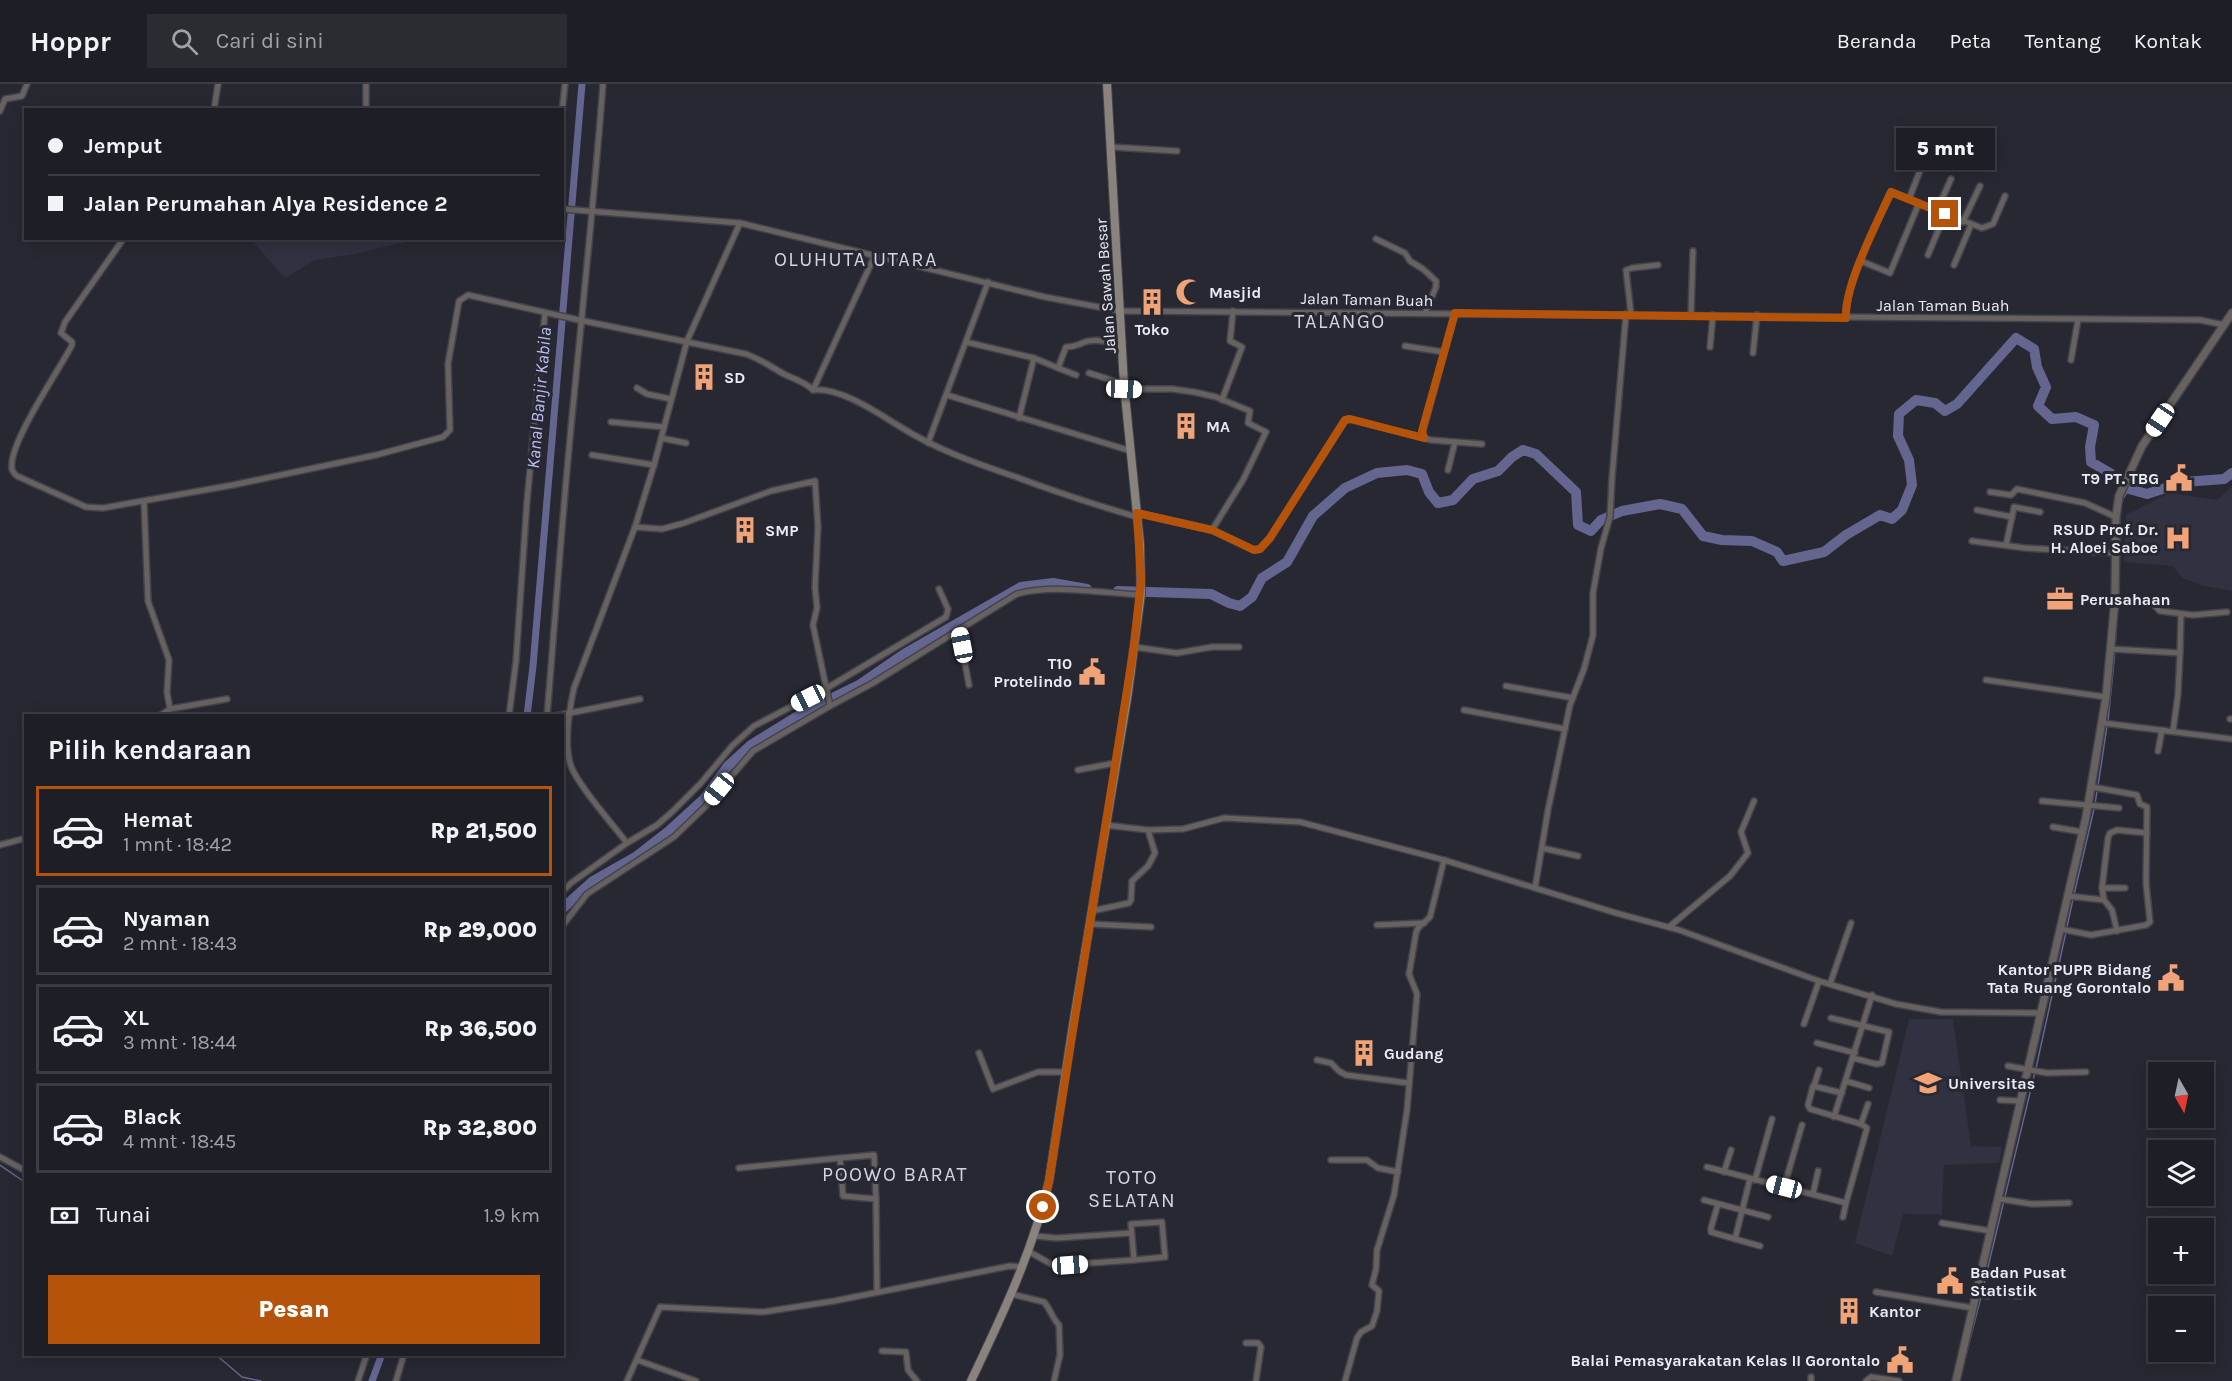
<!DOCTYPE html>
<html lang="id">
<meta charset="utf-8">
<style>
:root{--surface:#1e1e26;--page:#2b2b32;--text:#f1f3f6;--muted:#a1a2a7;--line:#3c3c43;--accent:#b45309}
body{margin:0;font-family:Karla,sans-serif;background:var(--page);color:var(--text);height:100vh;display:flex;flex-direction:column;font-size:22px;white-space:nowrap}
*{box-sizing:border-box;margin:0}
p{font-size:20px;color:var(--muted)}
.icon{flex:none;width:33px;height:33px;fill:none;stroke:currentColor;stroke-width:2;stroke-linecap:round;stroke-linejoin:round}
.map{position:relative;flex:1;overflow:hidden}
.panel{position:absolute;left:24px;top:630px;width:540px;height:642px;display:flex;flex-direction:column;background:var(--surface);border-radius:0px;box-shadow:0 3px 15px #0003,0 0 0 2px var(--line)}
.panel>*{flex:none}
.hud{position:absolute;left:24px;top:24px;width:540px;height:132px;border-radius:0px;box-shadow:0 3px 15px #0003,0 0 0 2px var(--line);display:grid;align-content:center;height:132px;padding:0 24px;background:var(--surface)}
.needle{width:39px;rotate:171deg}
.buttons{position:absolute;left:2148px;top:978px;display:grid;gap:12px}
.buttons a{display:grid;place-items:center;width:66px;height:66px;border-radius:0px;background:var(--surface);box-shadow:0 3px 15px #0003,0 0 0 2px var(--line);font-size:30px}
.end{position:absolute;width:27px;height:27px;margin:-14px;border:8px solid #b45309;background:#fff;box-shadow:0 0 0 3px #fff}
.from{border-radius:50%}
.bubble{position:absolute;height:42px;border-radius:0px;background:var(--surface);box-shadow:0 3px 15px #0003,0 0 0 2px var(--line);font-size:20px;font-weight:800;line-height:42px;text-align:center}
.car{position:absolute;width:18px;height:36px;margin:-18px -9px;border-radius:8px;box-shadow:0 0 4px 2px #0007;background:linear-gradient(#fff 24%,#345 0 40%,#fff 0 76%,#345 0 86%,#fff 0)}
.hud b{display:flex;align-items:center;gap:21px;height:57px;font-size:22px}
.hud b+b{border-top:2px solid var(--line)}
.hud i{width:15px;height:15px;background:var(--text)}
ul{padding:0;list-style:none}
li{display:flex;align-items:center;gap:18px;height:90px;margin:0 12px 9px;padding:0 12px;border:3px solid var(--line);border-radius:0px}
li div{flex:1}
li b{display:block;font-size:22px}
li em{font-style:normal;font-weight:800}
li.on{border-color:var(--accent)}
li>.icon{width:54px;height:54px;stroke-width:1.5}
h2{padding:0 24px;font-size:27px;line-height:72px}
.pay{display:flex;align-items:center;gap:15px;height:66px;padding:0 24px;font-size:22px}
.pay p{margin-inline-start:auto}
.primary-button{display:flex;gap:12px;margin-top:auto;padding:12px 24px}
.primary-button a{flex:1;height:69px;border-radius:0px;background:var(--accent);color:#fff;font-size:24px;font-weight:800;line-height:69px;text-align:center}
header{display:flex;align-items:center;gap:36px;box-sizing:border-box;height:84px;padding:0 30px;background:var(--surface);border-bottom:2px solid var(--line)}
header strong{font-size:28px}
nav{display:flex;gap:33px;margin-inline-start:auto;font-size:21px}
.search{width:420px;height:54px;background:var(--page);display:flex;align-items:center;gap:15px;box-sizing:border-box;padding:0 21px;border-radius:0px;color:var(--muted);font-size:22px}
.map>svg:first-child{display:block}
.built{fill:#303141}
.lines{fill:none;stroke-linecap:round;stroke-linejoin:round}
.stream{stroke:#646690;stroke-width:1.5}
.canal{stroke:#646690;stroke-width:7}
.river{stroke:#646690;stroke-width:10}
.minor-casing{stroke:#43434e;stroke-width:8}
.tertiary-casing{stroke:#43434e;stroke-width:10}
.secondary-casing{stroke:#43434e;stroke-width:10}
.minor{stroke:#67625f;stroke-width:5}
.tertiary{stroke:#67625f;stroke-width:7}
.secondary{stroke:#8a827d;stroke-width:8}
.route{stroke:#b45309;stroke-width:8}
.labels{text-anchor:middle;stroke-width:6;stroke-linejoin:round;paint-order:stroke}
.street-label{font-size:16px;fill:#ebecf3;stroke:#282833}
.poi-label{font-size:16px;font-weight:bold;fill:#ebecf3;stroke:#282833;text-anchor:start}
.water-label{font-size:18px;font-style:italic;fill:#babef5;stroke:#282833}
.quarter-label{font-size:20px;letter-spacing:1.5px;fill:#d4d5e3;stroke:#282833}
</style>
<header>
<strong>Hoppr</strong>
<div class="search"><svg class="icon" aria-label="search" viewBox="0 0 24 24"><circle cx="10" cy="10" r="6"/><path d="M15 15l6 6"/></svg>Cari di sini</div>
<nav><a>Beranda</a><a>Peta</a><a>Tentang</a><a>Kontak</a></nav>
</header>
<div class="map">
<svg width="2232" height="1297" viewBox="0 0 2232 1297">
<rect width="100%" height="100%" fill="#282833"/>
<g class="built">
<path d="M261,154h148l1,3 -61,14 -34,5 -30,18 -31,-35z"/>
<path d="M2232,402v105l-27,-5 -23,-8 -9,-12 -49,-4 2,-47 44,-22 47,7z"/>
<path d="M1909,935h44l18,127 31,1 -3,16 -55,2 -2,50 -39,-1 -11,42 -37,-13z"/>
</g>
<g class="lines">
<g class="stream">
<path d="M2122,416l7,-11"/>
<path d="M2119,497l1,-67"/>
<path d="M2115,563l3,-44"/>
<path d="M2108,637l7,-70"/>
<path d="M2098,702l9,-60"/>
<path d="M2095,720l2,-13"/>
<path d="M2074,811l20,-86"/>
<path d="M2067,843l6,-28"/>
<path d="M2036,984l30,-136"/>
<path d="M0,1081l26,18"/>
<path d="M1982,1208l53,-220"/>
<path d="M215,1270l27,23 19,4"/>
<path d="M1961,1290l20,-77"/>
</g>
<g class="canal">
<path d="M527,632l6,-50 49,-582"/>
<path d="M372,1297l10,-27"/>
</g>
<g class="river">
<path d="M1118,507l93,3 18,9 11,3 12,-9 10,-19 25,-16 26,-46 32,-28 32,-15 30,-3 15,4 7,18 9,11 15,-3 20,-21 25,-8 14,-14 11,-7 13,4 40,38 2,33 13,6 10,-11 21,-9 38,-7 22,5 21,27 19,4 30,1 25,11 6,9 41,-9 22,-17 34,-20 12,4 10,-9 10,-25 -3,-25 -11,-24 1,-22 17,-14 19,3 10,8 12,-7 59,-66 18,11 3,18 9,20 -8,19 14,13 24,-2 18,8 -4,22 1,15 19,11 19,16 18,5 37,-12 40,-3 8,-6"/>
<path d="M562,825l31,-28 44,-25 32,-25 35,-32 24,-33 23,-21 55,-34 53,-26 45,-31 117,-67 32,-4 34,6"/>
</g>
<defs>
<g id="minor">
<path d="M366,0v26"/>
<path d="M214,26l4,-26"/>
<path d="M0,27l5,-12 17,-3 5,-12"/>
<path d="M562,28l3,-28"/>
<path d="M1111,63l66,4"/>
<path d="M1909,115l12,-31"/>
<path d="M562,125l178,14 305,74 75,14 1080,9 25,5"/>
<path d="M1937,126l14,-31"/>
<path d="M1963,138l17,-36"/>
<path d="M740,139l-53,118 -33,124 -19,62 -61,161c-5,23 -10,52 -4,75 5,19 44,63 57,80l30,-18 15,-13 29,-29 31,-37 22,-20 73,-38 119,-71 2,-8 -9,-20"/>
<path d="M124,154l-59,84 -4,11 11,9v3c-12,24 -65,100 -60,124 1,4 2,4 5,7l69,31 17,1 130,-23 143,-30 67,-18 7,-7 -2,-66 11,-63 9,-6 111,25 167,34c14,5 24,12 36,19 11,6 22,8 31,17 27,-3 63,22 86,36 36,23 76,37 117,51 40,15 80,28 121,40"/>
<path d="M1376,155l29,14 5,8 13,8 13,12v6l-11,26"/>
<path d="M1928,171l17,-41"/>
<path d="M1861,177l29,12 29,-70"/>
<path d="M1954,181l17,-40"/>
<path d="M1455,229l-33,121 2,4 7,2 51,4"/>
<path d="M1631,230l-5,-44 6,-2 26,-3"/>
<path d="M1691,231l2,-64"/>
<path d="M1846,234c-2,-32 31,-95 45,-126l91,36 11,-4 12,-28"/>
<path d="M966,258l68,16 24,10 8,-21c9,0 11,-2 19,-5 10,-4 27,0 37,1"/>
<path d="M1405,262l39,6"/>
<path d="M1710,263l3,-32"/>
<path d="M1753,269l4,-38"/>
<path d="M2071,276l7,-40"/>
<path d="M1058,284l18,7"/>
<path d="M1089,289l35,11"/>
<path d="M637,304l10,6 24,5"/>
<path d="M1124,305h48l22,3 22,5 34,14 -2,12 18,9 -23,48 -31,50"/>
<path d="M813,306l62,-135"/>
<path d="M947,311l184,56"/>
<path d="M1222,316l20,-53 -12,-6 3,-30"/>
<path d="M1019,334l15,-60"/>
<path d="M611,338l53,5"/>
<path d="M661,354l25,5"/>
<path d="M928,359l60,-161"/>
<path d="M592,371l62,10"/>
<path d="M1448,386l7,-28"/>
<path d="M1990,408l21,3 6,-6 68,14 31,14"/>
<path d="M144,418l4,99 21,59 -2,32 3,17 -11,7"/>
<path d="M1977,426l35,7 -6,28"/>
<path d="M1137,429l75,17 42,20 6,-1 10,-11 75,-118 5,-1 74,19"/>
<path d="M2012,433l2,-10 26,5"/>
<path d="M635,443l27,2 22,-6 87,-32 44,-10 3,46 -3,60 2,21 -4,17 17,81 43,-23 144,-89c36,-10 86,-1 123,1"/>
<path d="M1972,457l53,7 92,5"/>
<path d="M2115,516l38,4 7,7 33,4 34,-3"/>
<path d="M959,547l10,54"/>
<path d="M1134,563l43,6 35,-6h27"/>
<path d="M2111,565l69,4 -2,41 -5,37"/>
<path d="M2180,569l1,-39"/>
<path d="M1986,596l120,17"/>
<path d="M1506,602l67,12"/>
<path d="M170,625l57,-10"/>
<path d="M1464,626l101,19"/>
<path d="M509,632l7,-55 11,-160 18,-188"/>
<path d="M547,632c9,-107 16,-213 27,-319 10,-104 21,-208 29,-313"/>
<path d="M555,632l85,-17"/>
<path d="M2230,635h2"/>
<path d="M2103,639l129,16"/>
<path d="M2158,667l4,-21"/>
<path d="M1078,686l37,-7"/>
<path d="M2042,717l77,7"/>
<path d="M1105,741l43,5 35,-1 41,-11 76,4 144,38 172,53 63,17 140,51 77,23 45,8 100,1"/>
<path d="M2053,743l30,5"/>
<path d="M0,761l26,-7"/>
<path d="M1542,764l36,8"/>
<path d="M1535,804l13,-78 22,-105 14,-36 9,-34v-42l8,-45 9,-31 2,-39 14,-164"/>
<path d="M2102,804l6,-50 2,-5 7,-3 30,3"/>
<path d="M562,808l9,-9 56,-40"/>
<path d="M2068,812l36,4"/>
<path d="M1092,827l37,-8 2,-3 1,-19 16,-15 7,-13 -7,-23"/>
<path d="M1090,840l61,3"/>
<path d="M1377,841l47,-2"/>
<path d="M562,842l25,-32 87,-57 31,-30 48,-56 77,-45"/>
<path d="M1669,843l61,-51 18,-23 -7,-21 13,-31"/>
<path d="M2061,845l30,6 55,-10 4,-3 -4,-39 1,-76 -7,-3 -3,-9 -45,-8"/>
<path d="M2117,847l-5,-21 -8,-10 -2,-12h23"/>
<path d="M1830,900l21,-61"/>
<path d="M1831,934l58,14 -7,31 -6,1 -23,-6"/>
<path d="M1804,940l15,-43"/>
<path d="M1817,959l38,10"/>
<path d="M979,969l14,36 45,-17h28"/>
<path d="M1317,976l14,3 8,8 7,4 62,8"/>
<path d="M2008,982l39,7 39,-1"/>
<path d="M1846,997l23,7"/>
<path d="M1814,1002l5,-16"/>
<path d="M2000,1016l21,1"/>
<path d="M1834,1033l38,-122"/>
<path d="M1861,1040l7,-20"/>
<path d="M0,1073l26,14"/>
<path d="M840,1074l34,-3 2,44"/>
<path d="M1331,1076h36l11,8 20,4"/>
<path d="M1707,1083l139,36 21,-75 -6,-4 -51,-15 -2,-4 5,-19 29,7"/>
<path d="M739,1084l101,-10 3,38 33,3 1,92"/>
<path d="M1724,1088l7,-22"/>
<path d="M1750,1095l-15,60 25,7"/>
<path d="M1755,1096l17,-61"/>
<path d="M1784,1103l18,-62"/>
<path d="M1813,1110l5,-23"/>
<path d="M2000,1115l32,5 37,-1"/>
<path d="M1704,1116l64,17"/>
<path d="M1718,1120l-7,24v4l24,7"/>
<path d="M1843,1133l3,-14"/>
<path d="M1942,1139l49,8"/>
<path d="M1034,1152l23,2 74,-5"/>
<path d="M1028,1167l23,13 12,1 71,-5 -3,-36 31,-2 3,35 -31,3"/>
<path d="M1876,1208l97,16"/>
<path d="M1011,1210l33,8c7,8 8,16 15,23l1,30 -6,26"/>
<path d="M1977,1210l11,2 6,-2 27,2"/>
<path d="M1246,1259h12l3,4 -5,34"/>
<path d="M882,1267l24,1 2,18 9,11"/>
<path d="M637,1276l59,21"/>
<path d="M358,1297l9,-27"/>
<path d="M396,1297l8,-27"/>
<path d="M627,1297l33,-74 103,5 71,-11 176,-35 13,1"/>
<path d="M1345,1297l12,-43 4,-6 11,-6 5,-15 2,-20 -7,-6 4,-16 1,-19 17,-55 13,-85 10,-116 -8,-20 7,-41 2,-5 12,-11 14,-57"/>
<path d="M1811,1297v-4"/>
<path d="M1866,1297l5,-4 28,4"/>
</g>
<path id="tertiary" d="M1956,1297l130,-564 20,-120 9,-97 1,-83 3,-21 23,-50 90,-133"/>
<path id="secondary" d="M971,1297c31,-65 62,-130 78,-200l24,-156 55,-332 13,-99 -1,-50 -16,-159 -17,-301"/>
</defs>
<use href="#minor" class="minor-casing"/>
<use href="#tertiary" class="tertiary-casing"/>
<use href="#secondary" class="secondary-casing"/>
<use href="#minor" class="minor"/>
<use href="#tertiary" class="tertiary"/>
<use href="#secondary" class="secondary"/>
</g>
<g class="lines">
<path class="route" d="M1043,1123l6,-26 85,-535 7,-66 -4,-67 75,17 42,20 6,-1 10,-11 75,-118 5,-1 74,19 -2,-7 33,-118 391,5c-2,-32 31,-95 45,-126l54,22"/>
</g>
<defs>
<symbol id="mosque-bare" viewBox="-9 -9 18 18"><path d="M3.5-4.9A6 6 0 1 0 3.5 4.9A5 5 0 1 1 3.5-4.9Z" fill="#efa376" stroke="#282833" stroke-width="2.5" paint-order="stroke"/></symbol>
<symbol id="building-bare" viewBox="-9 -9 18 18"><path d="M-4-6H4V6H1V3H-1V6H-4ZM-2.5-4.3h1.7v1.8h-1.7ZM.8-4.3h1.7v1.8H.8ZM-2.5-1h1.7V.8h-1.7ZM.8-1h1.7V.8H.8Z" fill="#efa376" stroke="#282833" stroke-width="2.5" paint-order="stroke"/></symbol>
<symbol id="civic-bare" viewBox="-9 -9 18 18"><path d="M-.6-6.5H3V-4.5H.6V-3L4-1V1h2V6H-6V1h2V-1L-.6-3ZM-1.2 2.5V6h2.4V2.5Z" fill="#efa376" stroke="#282833" stroke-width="2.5" paint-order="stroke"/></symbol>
<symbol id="hospital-bare" viewBox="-9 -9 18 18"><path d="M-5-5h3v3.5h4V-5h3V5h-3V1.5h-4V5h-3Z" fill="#efa376" stroke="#282833" stroke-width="2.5" paint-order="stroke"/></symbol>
<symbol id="office-bare" viewBox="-9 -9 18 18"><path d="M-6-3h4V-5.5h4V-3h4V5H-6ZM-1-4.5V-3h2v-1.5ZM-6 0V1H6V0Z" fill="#efa376" stroke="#282833" stroke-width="2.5" paint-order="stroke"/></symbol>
<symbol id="university-bare" viewBox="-9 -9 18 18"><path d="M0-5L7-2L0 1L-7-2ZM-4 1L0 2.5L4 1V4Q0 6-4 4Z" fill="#efa376" stroke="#282833" stroke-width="2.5" paint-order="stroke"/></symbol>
</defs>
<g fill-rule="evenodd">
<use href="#mosque-bare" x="1170" y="189" width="38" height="38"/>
<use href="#building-bare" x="1133" y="199" width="38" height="38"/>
<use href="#building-bare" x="685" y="274" width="38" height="38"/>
<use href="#building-bare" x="1167" y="323" width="38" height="38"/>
<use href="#civic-bare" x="2160" y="375" width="38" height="38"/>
<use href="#building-bare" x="726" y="427" width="38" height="38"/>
<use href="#hospital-bare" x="2159" y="435" width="38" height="38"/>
<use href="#office-bare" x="2041" y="496" width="38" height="38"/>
<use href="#civic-bare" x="1073" y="569" width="38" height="38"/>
<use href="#civic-bare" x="2152" y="875" width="38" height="38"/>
<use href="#building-bare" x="1345" y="950" width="38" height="38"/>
<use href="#university-bare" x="1909" y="980" width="38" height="38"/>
<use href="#civic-bare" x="1931" y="1178" width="38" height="38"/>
<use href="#building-bare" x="1830" y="1208" width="38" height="38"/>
<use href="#civic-bare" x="1881" y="1257" width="38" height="38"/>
</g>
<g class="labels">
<g class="street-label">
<text transform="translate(1105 202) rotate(-94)" y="6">Jalan Sawah Besar</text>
<text transform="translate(1367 215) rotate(1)" y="6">Jalan Taman Buah</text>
<text x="1943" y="227">Jalan Taman Buah</text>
</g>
<g class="poi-label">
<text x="1209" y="214">Masjid</text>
<text x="1152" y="251" text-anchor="middle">Toko</text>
<text x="724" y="299">SD</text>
<text x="1206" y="348">MA</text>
<text x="2159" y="400" text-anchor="end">T9 PT. TBG</text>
<text x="2158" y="451" text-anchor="end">RSUD Prof. Dr.<tspan x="2158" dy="18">H. Aloei Saboe</tspan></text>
<text x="765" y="452">SMP</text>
<text x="2080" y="521">Perusahaan</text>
<text x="1072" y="585" text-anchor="end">T10<tspan x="1072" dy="18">Protelindo</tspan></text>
<text x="2151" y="891" text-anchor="end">Kantor PUPR Bidang<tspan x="2151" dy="18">Tata Ruang Gorontalo</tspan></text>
<text x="1384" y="975">Gudang</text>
<text x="1948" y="1005">Universitas</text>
<text x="1970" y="1194">Badan Pusat<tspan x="1970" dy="18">Statistik</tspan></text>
<text x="1869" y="1233">Kantor</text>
<text x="1880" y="1282" text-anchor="end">Balai Pemasyarakatan Kelas II Gorontalo</text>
</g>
<g class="water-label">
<text transform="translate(539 314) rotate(-85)" y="6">Kanal Banjir Kabila</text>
</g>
<g class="quarter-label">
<text x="856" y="182">OLUHUTA UTARA</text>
<text x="1340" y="244">TALANGO</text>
<text x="895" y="1097">POOWO BARAT</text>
<text x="1132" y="1100">TOTO<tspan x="1132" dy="23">SELATAN</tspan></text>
</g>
</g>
</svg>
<div class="buttons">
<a><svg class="needle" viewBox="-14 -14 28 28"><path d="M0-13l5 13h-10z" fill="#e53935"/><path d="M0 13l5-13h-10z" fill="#a1a2a7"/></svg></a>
<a><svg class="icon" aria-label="layers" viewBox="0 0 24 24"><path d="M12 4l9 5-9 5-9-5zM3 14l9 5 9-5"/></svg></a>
<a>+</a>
<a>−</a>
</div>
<i class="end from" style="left:1043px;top:1123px"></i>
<i class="end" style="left:1945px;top:130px"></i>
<div class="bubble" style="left:1896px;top:44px;width:99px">5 mnt</div>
<i class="car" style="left:1124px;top:305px;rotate:92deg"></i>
<i class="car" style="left:2160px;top:336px;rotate:214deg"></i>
<i class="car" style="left:962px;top:561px;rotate:349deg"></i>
<i class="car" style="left:808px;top:614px;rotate:243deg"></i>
<i class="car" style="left:719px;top:705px;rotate:219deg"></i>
<i class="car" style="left:1784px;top:1103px;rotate:284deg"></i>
<i class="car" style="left:1070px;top:1181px;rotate:86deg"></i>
<div class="hud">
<b><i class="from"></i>Jemput</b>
<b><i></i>Jalan Perumahan Alya Residence 2</b>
</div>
<section class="panel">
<h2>Pilih kendaraan</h2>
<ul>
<li class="on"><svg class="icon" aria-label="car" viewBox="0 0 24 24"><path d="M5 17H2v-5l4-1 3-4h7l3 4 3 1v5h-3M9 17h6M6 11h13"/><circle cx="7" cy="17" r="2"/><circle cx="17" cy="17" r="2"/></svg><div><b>Hemat</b><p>1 mnt · 18:42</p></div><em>Rp 21,500</em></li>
<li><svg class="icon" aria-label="car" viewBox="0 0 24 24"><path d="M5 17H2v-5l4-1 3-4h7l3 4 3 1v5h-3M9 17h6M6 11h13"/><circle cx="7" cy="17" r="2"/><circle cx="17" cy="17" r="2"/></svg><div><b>Nyaman</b><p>2 mnt · 18:43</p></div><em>Rp 29,000</em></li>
<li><svg class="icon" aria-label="car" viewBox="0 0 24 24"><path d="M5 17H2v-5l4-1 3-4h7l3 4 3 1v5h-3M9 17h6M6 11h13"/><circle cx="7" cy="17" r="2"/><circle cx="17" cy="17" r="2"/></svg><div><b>XL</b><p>3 mnt · 18:44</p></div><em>Rp 36,500</em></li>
<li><svg class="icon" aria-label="car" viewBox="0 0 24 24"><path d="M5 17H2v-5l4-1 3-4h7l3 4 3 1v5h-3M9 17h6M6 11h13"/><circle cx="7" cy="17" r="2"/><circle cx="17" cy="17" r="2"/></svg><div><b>Black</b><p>4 mnt · 18:45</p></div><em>Rp 32,800</em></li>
</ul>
<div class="pay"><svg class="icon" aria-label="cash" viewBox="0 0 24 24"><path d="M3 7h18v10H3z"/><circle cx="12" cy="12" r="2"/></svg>Tunai<p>1.9 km</p></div>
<div class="primary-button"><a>Pesan</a></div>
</section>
</div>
